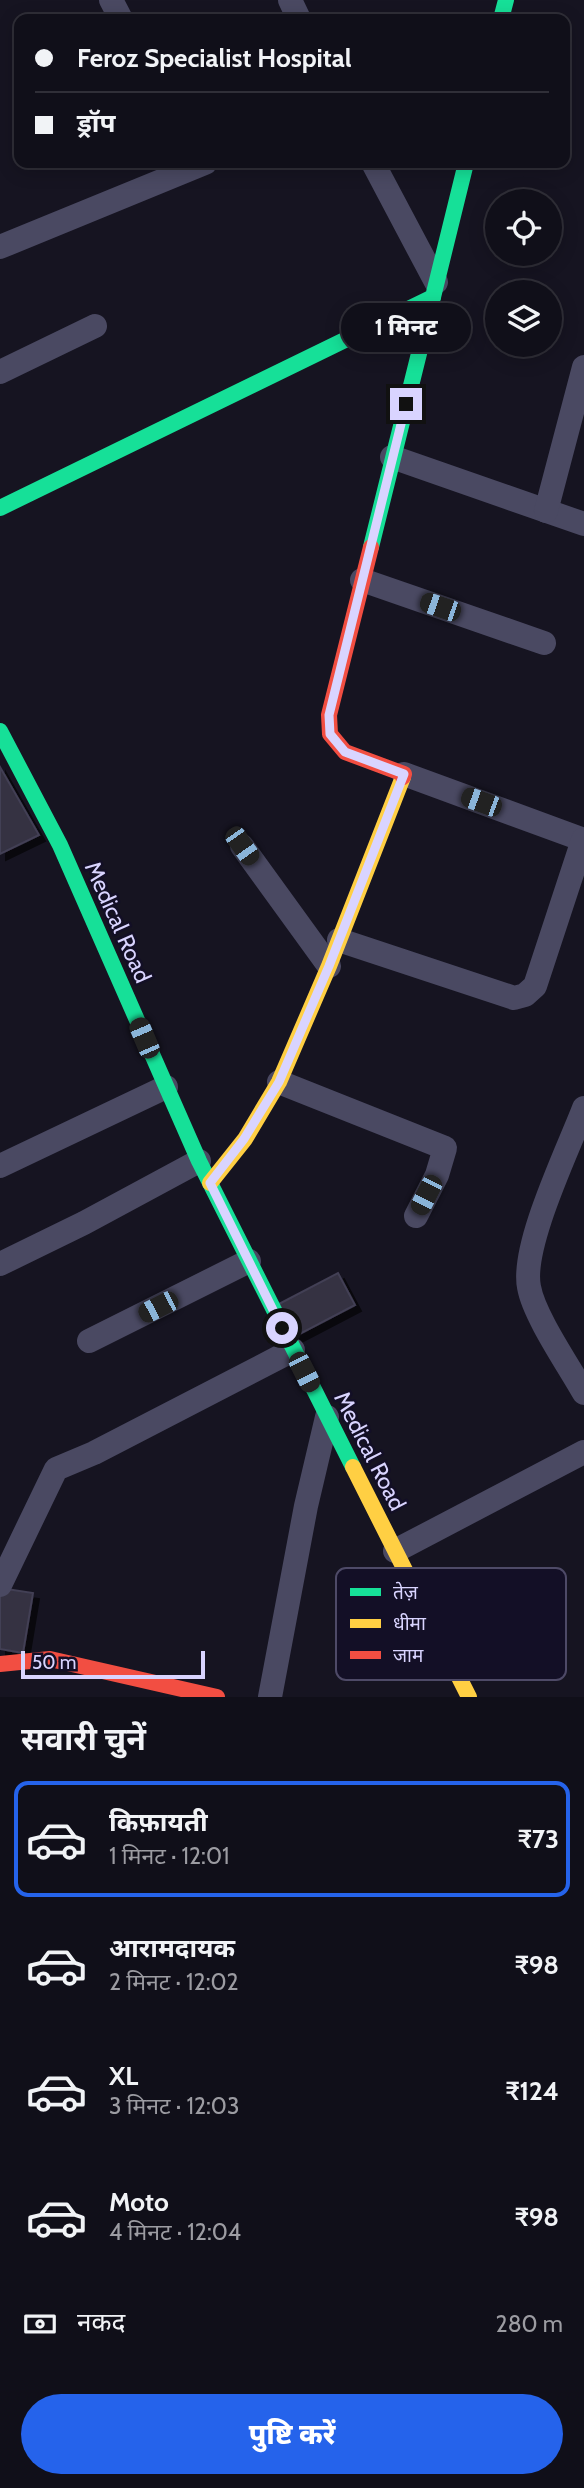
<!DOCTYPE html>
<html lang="hi">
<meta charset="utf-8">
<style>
:root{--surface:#100f19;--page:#191822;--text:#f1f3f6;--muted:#9c9ca2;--line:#302f38;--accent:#2563eb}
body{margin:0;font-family:Cabin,"Noto Sans Devanagari",sans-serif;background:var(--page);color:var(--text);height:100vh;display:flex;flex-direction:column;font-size:26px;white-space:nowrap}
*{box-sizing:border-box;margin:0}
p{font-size:23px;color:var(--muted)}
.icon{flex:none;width:38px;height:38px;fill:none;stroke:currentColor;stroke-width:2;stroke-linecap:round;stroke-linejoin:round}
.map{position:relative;height:1697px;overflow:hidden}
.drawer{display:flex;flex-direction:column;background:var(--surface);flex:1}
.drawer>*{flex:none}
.top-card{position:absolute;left:14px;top:14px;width:556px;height:154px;border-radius:14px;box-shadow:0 4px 18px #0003,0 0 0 2px var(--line);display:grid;align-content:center;height:154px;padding:0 21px;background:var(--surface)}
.buttons{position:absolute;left:485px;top:189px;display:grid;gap:14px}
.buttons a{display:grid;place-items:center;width:77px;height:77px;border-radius:50%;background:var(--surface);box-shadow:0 4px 18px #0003,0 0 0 2px var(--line);font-size:35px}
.scale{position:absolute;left:21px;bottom:18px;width:184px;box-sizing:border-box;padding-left:7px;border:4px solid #d9d4ff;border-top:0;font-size:19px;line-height:24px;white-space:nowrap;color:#d9d4ff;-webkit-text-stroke:5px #130f26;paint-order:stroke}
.end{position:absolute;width:32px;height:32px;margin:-16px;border:9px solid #d9d4ff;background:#111;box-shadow:0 0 0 4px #111}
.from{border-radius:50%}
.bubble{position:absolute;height:49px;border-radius:24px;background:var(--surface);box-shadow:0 4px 18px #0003,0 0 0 2px var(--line);font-size:23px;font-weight:800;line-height:49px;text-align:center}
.car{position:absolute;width:21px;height:42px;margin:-21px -10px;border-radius:9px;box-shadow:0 0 5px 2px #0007;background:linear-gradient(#222 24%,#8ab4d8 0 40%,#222 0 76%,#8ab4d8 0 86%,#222 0)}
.top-card b{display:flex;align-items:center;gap:24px;height:66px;font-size:26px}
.top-card b+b{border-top:2px solid var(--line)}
.top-card i{width:18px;height:18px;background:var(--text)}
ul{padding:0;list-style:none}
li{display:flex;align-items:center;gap:21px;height:116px;margin:0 14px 10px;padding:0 7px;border:4px solid transparent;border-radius:14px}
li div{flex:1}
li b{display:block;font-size:26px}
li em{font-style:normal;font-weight:800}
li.on{border-color:var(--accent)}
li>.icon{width:63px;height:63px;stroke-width:1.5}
h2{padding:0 21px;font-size:32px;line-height:84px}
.pay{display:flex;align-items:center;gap:18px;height:77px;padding:0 21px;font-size:26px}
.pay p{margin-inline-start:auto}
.action{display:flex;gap:14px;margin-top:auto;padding:14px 21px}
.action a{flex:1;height:80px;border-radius:42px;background:var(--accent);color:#fff;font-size:28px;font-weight:800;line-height:80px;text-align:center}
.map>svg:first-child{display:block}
.building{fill:#343243;stroke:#433f54;stroke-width:2;filter:url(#shadow)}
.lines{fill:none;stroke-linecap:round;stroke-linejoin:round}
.street{stroke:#4a4962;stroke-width:24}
.fast{stroke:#16e098;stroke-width:16}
.slow{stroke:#ffcf43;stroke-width:16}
.jam{stroke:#f24e42;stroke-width:16}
.route{stroke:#d9d4ff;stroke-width:9}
.labels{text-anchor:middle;stroke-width:5;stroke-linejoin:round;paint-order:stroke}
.street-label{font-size:23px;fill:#d9d4ff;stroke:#130f26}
.key{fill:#130f26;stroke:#4e4a67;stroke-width:2}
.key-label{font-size:19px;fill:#d9d4ff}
</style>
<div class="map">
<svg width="584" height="1697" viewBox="0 0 584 1697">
<defs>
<filter id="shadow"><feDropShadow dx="6" dy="6" stdDeviation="0" flood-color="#0009"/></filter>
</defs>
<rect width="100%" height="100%" fill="#161421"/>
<g class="building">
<path d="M0,767l39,68 -39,19z"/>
<path d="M338,1273l17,32 -61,32 -17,-32z"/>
<path d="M0,1588l33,5 -10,60 -23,-4z"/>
</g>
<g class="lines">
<g class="street">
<path d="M111,0l10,19"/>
<path d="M290,0l9,19"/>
<path d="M373,163l63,119"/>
<path d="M0,247l205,-84"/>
<path d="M0,372l95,-46"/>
<path d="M392,457l192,67"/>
<path d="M546,511l38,-144"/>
<path d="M362,580l182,63"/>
<path d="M404,774l180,66"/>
<path d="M242,846l87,120"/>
<path d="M339,940l175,58 11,-3 10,-9 48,-146"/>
<path d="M279,1082l166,66 -8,27 -21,41"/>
<path d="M584,1108c-16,42 -63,138 -55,179 5,29 40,79 55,106"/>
<path d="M0,1166l166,-79"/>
<path d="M0,1264l84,-41 115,-62"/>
<path d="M89,1341l160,-80"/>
<path d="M395,1551l189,-99"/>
<path d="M0,1585l56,-116 38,-16 199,-103"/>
<path d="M270,1697l36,-191 21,-89"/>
</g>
<g class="fast">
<path d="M501,19l5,-19"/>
<path d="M0,508l433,-211 33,-134"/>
<path d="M371,547l62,-250"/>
<path d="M0,731l60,114 139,316 154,306"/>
</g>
<g class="slow">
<path d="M210,1183l35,-44 34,-57 50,-116 74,-189"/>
<path d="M353,1467l116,230"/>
</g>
<g class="jam">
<path d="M371,547l-42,168 1,19 15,18 59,22 -1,3"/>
<path d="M0,1664l50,-5 167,38"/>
</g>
</g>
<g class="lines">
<path class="route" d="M282,1328l-72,-145 34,-44 35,-57 50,-116 75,-192 -59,-22 -15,-18 -1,-19 77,-311"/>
</g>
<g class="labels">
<g class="street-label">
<text transform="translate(118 922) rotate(66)" y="8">Medical Road</text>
<text transform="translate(370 1451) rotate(63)" y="8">Medical Road</text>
</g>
</g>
<rect x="336" y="1568" width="230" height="112" rx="10" class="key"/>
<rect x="350" y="1588" width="31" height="8" fill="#16e098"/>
<rect x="350" y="1619" width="31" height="9" fill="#ffcf43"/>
<rect x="350" y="1651" width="31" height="8" fill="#f24e42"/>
<g class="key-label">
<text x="393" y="1599">तेज़</text>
<text x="393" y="1630">धीमा</text>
<text x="393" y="1662">जाम</text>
</g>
</svg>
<div class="buttons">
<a><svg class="icon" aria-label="locate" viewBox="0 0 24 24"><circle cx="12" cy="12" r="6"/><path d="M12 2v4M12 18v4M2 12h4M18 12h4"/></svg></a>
<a><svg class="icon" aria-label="layers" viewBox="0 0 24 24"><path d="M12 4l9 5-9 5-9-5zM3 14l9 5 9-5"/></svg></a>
</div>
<div class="scale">50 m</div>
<i class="end from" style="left:282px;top:1328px"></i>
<i class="end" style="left:406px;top:404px"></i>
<div class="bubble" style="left:341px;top:303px;width:130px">1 मिनट</div>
<i class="car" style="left:440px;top:607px;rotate:289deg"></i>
<i class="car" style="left:481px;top:802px;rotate:290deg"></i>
<i class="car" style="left:242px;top:846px;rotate:145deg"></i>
<i class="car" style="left:144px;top:1038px;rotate:337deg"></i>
<i class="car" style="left:426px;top:1195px;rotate:207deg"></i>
<i class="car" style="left:158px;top:1307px;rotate:243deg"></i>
<i class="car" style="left:304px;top:1372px;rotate:153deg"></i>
<div class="top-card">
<b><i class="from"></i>Feroz Specialist Hospital</b>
<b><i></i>ड्रॉप</b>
</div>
</div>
<section class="drawer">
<h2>सवारी चुनें</h2>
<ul>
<li class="on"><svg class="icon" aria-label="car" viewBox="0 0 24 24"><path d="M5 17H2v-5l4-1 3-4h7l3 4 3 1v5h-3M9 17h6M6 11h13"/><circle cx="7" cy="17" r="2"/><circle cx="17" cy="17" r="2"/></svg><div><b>किफ़ायती</b><p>1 मिनट · 12:01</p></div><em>₹73</em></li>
<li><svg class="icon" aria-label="car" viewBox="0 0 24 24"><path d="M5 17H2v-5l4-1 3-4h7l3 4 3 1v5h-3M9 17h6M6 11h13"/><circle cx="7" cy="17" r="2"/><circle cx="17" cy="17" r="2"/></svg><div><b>आरामदायक</b><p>2 मिनट · 12:02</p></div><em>₹98</em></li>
<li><svg class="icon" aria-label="car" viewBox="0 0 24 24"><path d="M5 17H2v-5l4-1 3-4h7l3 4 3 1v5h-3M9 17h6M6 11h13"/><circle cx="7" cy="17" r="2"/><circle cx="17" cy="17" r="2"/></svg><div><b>XL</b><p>3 मिनट · 12:03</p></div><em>₹124</em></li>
<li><svg class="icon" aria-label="car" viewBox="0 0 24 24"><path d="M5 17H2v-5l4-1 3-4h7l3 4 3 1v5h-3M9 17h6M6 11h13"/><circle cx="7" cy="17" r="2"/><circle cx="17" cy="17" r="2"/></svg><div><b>Moto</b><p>4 मिनट · 12:04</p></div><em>₹98</em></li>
</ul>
<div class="pay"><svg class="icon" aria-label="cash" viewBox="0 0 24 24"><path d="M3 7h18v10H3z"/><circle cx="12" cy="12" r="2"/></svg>नकद<p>280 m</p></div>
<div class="action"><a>पुष्टि करें</a></div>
</section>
